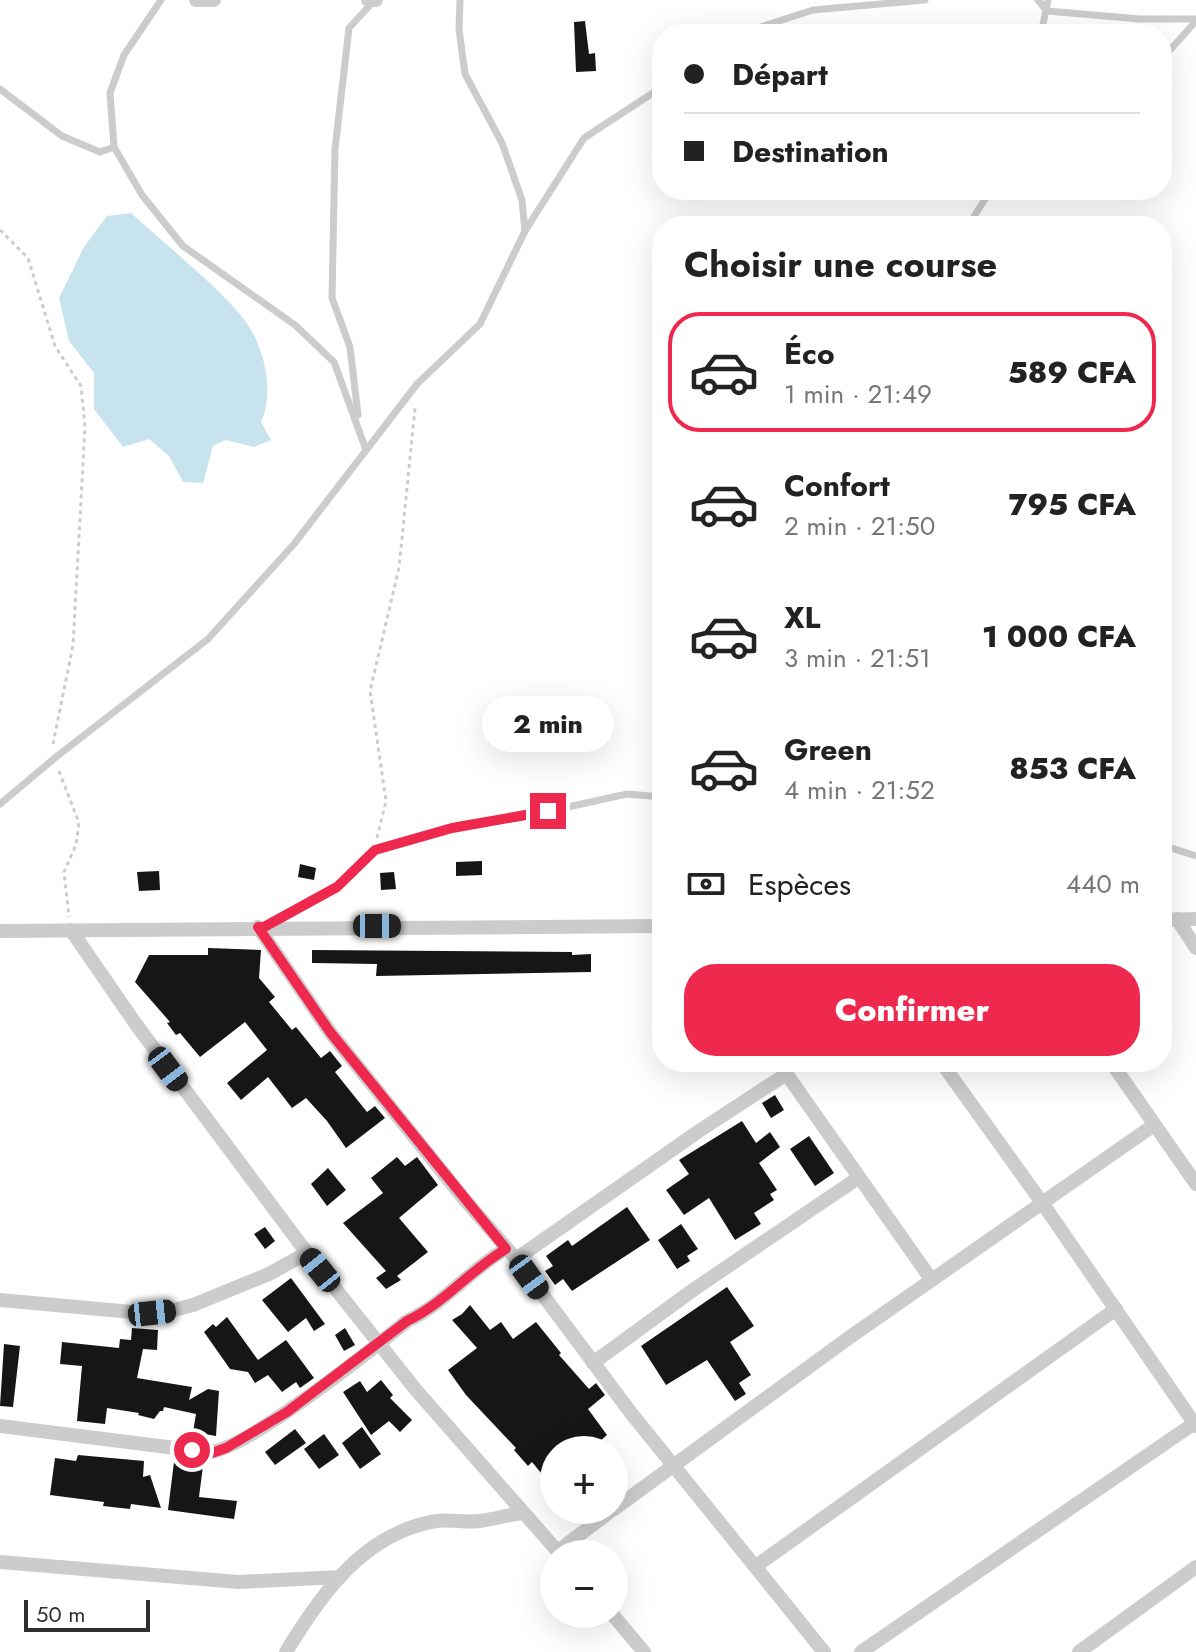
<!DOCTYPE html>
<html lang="fr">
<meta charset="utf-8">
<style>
:root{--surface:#fff;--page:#f2f2f2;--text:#222;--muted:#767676;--line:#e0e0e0;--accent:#ef284e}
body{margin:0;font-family:Jost,sans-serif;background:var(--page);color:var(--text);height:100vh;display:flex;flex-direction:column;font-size:30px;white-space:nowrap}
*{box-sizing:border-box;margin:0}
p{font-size:26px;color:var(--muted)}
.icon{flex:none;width:44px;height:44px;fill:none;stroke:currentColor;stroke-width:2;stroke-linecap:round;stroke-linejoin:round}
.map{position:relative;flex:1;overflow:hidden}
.side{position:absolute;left:652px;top:216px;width:520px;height:856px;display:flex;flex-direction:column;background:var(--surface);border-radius:32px;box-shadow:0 8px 32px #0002}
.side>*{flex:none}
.banner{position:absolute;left:652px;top:24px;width:520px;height:176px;border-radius:32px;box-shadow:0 8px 32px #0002;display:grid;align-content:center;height:176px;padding:0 32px;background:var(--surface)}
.buttons{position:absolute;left:540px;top:1436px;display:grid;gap:16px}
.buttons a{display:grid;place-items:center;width:88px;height:88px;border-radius:50%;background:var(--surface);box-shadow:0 8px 32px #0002;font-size:40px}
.scale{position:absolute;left:24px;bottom:20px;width:126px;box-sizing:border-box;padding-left:8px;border:4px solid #2f2f2f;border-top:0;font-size:22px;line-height:28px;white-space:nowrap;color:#2f2f2f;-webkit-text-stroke:6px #fff;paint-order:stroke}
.end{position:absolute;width:36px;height:36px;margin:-18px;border:10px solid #ef284e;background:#fff;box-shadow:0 0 0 4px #fff}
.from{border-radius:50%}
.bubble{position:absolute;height:56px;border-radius:28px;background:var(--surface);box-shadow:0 8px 32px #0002;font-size:26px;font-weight:800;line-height:56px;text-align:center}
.car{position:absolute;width:24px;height:48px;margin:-24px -12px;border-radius:10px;box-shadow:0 0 6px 2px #0007;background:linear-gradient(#222 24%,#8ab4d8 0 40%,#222 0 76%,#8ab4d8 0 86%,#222 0)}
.banner b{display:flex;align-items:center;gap:28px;height:76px;font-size:30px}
.banner b+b{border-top:2px solid var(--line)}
.banner i{width:20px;height:20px;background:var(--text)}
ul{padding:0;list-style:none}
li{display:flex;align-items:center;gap:24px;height:120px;margin:0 16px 12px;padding:0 16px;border:4px solid transparent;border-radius:32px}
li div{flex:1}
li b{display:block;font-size:30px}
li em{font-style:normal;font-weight:800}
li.active{border-color:var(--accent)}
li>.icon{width:72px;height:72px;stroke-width:1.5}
h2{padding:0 32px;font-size:36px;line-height:96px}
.pay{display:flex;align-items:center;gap:20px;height:88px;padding:0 32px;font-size:30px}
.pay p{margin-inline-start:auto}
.button{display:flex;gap:16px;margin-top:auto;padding:16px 32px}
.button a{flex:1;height:92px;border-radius:32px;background:var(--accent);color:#fff;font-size:32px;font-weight:800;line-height:92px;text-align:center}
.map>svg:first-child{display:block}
.water{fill:#c7e3ee}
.building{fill:#161616}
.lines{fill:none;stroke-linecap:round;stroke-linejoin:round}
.path{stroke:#ccc;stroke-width:3;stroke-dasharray:4 4;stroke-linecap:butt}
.lane{stroke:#ccc;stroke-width:7}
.street{stroke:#ccc;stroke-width:14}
.route{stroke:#ef284e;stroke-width:10}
</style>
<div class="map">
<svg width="1196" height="1652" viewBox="0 0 1196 1652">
<rect width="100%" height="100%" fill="#fff"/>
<path class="water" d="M131,213c35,32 77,65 108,100 24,27 37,76 22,109l10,18 -17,7 -28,-7 -13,6 -10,37 -20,-1 -14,-26 -20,-17 -26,8 -29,-38v-36l-25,-32 -10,-43 25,-51 23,-31z"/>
<g class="building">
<path d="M585,21l4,33 6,-1 1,18 -20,1 -2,-50z"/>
<path d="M482,861v14l-26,1v-14z"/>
<path d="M300,864l16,4 -2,12 -16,-3z"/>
<path d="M159,871l1,19 -21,1 -2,-19z"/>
<path d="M394,872l2,17 -15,1 -1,-17z"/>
<path d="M208,948l53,2 -2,28 16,19 -6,5 23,28 4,-3 25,31 9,-7 12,15 -7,6 32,40 8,-6 10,12 -39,30 -19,-27 -21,-23 -14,10 -24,-31 -27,23 -14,-17 40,-33 -22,-28 -45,35 -20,-24 -4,2 -9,-12 3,-1 -35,-40 14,-27h59z"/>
<path d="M312,950l260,2v3l19,-1v18l-215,4 1,-12 -65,-1z"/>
<path d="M775,1095l9,15 -13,8 -9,-15z"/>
<path d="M742,1121l14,22 14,-11 10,15 -21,16 18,27 -7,4 4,6 -20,13 7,11 -26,16 -26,-42 -25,17 -18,-25 23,-16 -10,-14z"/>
<path d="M809,1136l25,37 -19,13 -25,-37z"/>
<path d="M397,1157l8,9 12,-9 21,28 -39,33 29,34 -31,24 4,4 -15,9 -10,-11 10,-7 -43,-48 40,-30 -12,-15z"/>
<path d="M328,1168l18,22 -19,16 -16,-22z"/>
<path d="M627,1207l23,33 -78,51 -9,-12 -8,6 -10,-14 8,-5 -7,-10 22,-16 4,6z"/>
<path d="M681,1224l17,25 -11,7 3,5 -13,8 -19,-29z"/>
<path d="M265,1227l10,14 -10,8 -11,-15z"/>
<path d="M291,1278l34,46 -11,7 -8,-13 -18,14 -26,-32z"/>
<path d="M727,1287l27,39 -24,16 21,33 -12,8 7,11 -11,7 -28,-41 -41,25 -25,-39z"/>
<path d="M470,1305l20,25 11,-8 12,17 23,-17 25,31 -2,2 30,34 7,-6 9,12 -17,14 19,26 -10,9 6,6h-49v39l-22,-27 -4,4 -14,-16 2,-2 -50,-53 -18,-25 29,-22 -25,-28 10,-6z"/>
<path d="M227,1317l31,43 28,-20 28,38 -14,10 -4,-6 -14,10 -14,-17 -13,8 -7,-11 -18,-3 -26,-37 9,-8 3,3z"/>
<path d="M132,1328l26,2 -1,20 -14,-1 -6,29 55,9 -3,13 19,-11 11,2 -3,45 -23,-4 3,-18 -32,-7 -1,4h-3l-6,8 -16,-4 1,-2 -32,-5 -2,16 -28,-3 5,-55 -22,-2 2,-22 57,6 1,-9 11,1z"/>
<path d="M345,1328l10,17 -11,6 -9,-16z"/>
<path d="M4,1344l16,2 -7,61 -13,-1z"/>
<path d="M381,1380l12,15 -3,3 22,22 -12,12 -11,-11 -18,14 -28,-43 17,-11 7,11z"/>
<path d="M362,1427l19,27 -21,15 -18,-26z"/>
<path d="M295,1429l11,14 -31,22 -10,-13z"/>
<path d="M324,1434l15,21 -20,14 -15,-20z"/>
<path d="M78,1455l66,6 -1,16 7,-2 11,33 -30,-4 -1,5 -27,-3 1,-4 -54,-7 5,-37 21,3z"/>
<path d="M174,1462l29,4 -4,31 38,4 -3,18 -66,-9z"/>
</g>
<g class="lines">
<g class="path">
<path d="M0,230l28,28 27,88 26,40 4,41 -12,218 -20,99"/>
<path d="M59,771l20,52 -3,22 -12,27 5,45"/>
<path d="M377,838l9,-37 -16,-110 29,-123 16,-160"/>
</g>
<g class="lane">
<path d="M161,0l-37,55 -14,38 4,54 28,48 41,51 112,79 39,37 32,88"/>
<path d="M460,0l-1,29 6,45 37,69 20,57 3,31"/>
<path d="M1038,0l9,11 93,8h56"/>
<path d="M739,34l74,-24 112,-10"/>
<path d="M1041,34l7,-34"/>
<path d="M1162,59l34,-38"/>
<path d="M0,89l62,47 38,16 14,-5"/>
<path d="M968,226l17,-27 10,-9"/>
<path d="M358,415l-8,-68 -18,-49 3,-149 14,-121 24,-26"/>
<path d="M0,804l56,-47 152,-118 86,-95 123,-160 63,-60 45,-93 59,-93 78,-51"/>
<path d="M1162,845l34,11"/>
<path d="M266,926l71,-39 38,-37 77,-22 70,-11 105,-23 35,3"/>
</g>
<g class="street">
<path d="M196,0h18"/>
<path d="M368,0h8"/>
<path d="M1177,919l19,29"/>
<path d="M1162,920l34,-1"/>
<path d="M258,927l72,105 135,168 51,59 115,154 193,239"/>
<path d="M71,930l64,93 172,230 109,137 144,164"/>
<path d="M0,931l662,-5"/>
<path d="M778,1062l153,217"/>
<path d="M941,1062l102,142 153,222"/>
<path d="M1111,1062l85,122"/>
<path d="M516,1259l183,-128 86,-56"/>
<path d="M0,1300l143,13 27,-2 23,-6 76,-31 38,-21"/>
<path d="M593,1363l100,-73 165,-112"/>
<path d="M0,1426l207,26c34,2 168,-105 200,-131 39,-18 63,-52 99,-72"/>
<path d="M614,1509l236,-172 304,-212"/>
<path d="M558,1551l54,-41"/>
<path d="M0,1562l238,20 102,-5"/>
<path d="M756,1566l360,-257"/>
<path d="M612,1614l32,38"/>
<path d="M286,1652c35,-58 78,-119 150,-131 15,-2 29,2 44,0 14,-2 28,-6 43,-8"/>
<path d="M861,1652l335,-230"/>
<path d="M1079,1652l117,-85"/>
</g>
</g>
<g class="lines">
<path class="route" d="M192,1450l20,3 14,-5 61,-36 120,-91c39,-19 63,-51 99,-72l-176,-217 -72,-105h6l73,-40 38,-37 77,-22 96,-17"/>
</g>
</svg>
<div class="buttons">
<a>+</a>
<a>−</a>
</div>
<div class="scale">50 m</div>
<i class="end from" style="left:192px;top:1450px"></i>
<i class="end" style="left:548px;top:811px"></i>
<div class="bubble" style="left:482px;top:696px;width:132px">2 min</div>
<i class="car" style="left:377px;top:926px;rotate:90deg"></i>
<i class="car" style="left:168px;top:1069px;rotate:143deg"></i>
<i class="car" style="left:320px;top:1270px;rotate:321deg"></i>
<i class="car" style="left:529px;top:1277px;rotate:144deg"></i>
<i class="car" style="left:152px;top:1313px;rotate:84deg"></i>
<div class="banner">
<b><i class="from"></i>Départ</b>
<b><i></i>Destination</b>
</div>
<section class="side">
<h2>Choisir une course</h2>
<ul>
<li class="active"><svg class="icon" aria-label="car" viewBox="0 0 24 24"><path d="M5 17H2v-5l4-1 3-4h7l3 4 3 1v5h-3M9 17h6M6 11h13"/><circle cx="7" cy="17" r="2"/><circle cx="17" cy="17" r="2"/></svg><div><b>Éco</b><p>1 min · 21:49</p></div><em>589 CFA</em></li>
<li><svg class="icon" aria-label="car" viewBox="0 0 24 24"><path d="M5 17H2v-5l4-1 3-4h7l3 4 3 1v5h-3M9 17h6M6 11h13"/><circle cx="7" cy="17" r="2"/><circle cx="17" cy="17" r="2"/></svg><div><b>Confort</b><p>2 min · 21:50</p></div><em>795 CFA</em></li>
<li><svg class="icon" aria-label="car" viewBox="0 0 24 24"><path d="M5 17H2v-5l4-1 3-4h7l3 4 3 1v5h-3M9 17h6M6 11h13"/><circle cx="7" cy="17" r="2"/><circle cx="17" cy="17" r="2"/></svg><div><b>XL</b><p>3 min · 21:51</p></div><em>1 000 CFA</em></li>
<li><svg class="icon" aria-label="car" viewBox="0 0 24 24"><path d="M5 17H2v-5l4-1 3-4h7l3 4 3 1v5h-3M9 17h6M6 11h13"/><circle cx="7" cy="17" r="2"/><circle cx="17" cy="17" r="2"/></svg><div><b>Green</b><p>4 min · 21:52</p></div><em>853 CFA</em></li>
</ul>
<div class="pay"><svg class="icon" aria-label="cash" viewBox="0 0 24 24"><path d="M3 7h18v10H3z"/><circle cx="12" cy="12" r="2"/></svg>Espèces<p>440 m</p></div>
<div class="button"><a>Confirmer</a></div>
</section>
</div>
